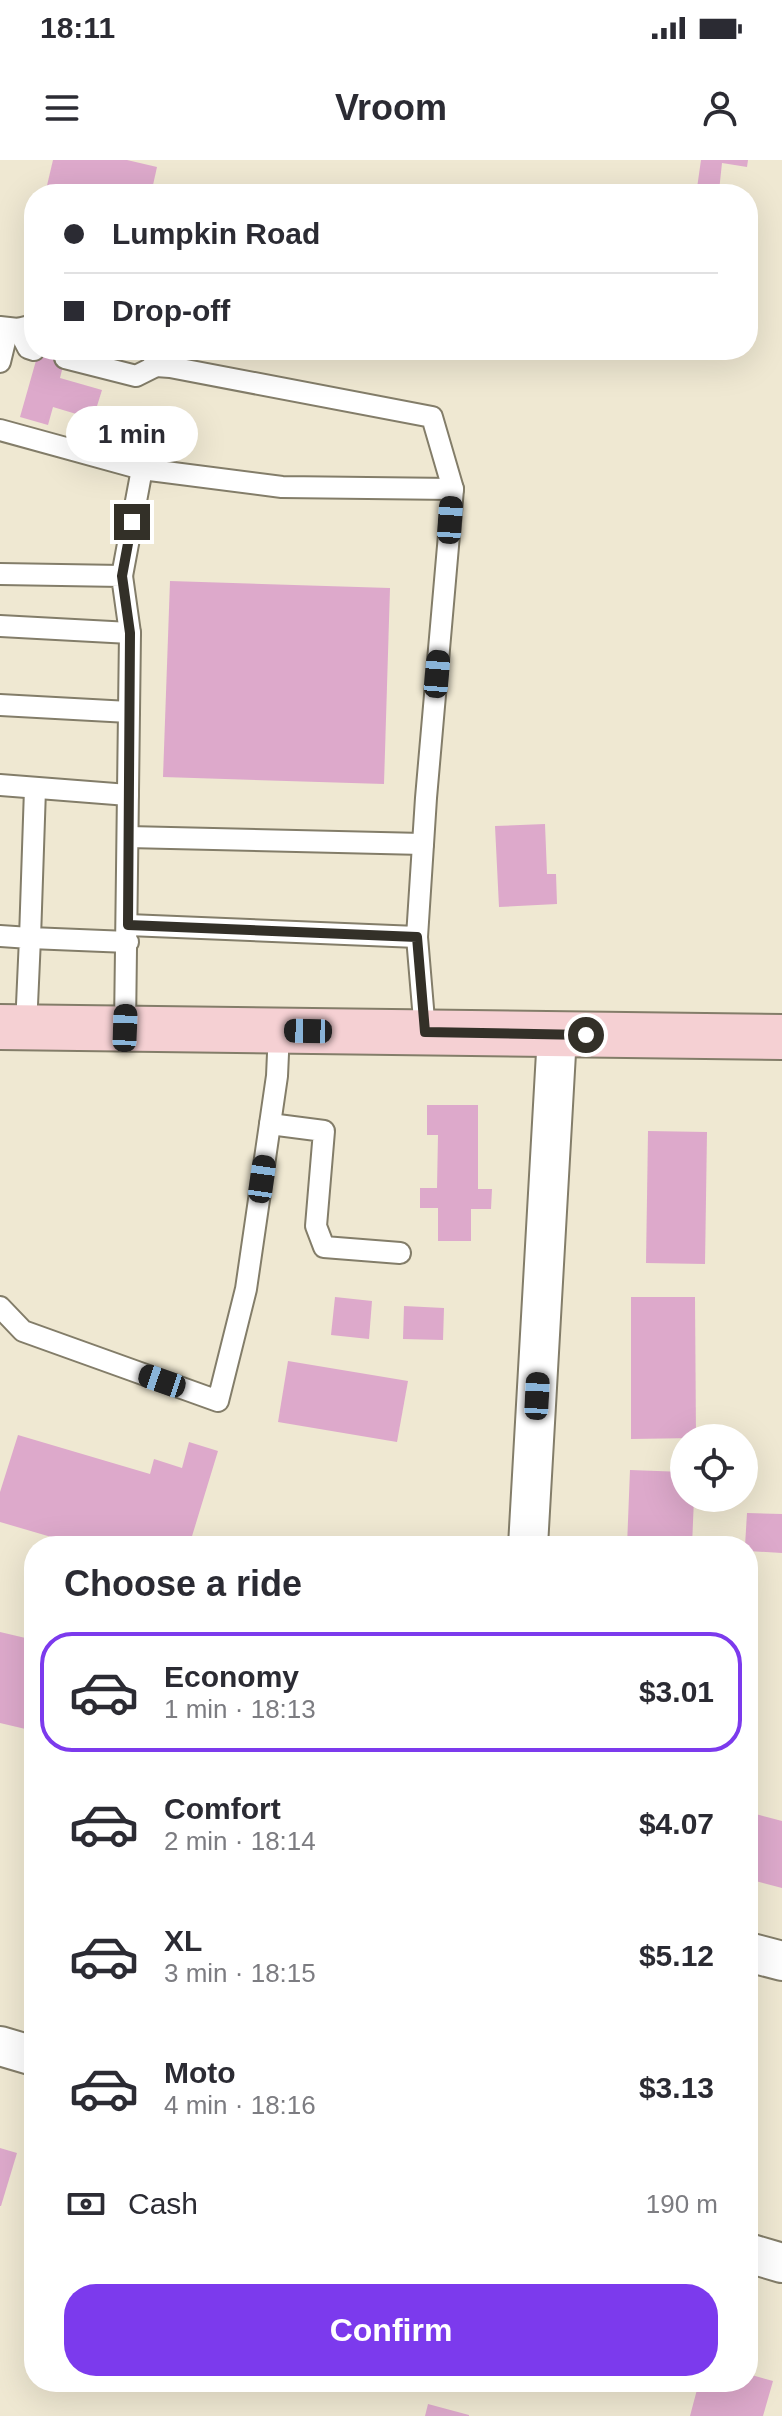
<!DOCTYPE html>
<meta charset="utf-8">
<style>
:root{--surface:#fff;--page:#f7f7f7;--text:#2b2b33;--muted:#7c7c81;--line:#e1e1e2;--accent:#7c3aed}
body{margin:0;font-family:Helvetica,sans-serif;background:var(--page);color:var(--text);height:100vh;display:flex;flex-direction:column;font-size:30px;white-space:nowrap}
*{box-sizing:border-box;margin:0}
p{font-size:26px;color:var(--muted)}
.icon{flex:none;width:44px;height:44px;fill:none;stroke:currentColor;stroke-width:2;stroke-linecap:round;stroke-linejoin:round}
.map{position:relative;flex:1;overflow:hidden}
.details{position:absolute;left:24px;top:1376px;width:734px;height:856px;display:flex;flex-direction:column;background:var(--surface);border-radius:32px;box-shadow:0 8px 32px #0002}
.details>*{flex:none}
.guide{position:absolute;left:24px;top:24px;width:734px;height:176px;border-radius:32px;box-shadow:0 8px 32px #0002;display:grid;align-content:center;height:176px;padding:0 40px;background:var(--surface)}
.buttons{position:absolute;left:670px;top:1264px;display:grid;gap:16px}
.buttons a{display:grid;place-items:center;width:88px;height:88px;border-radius:50%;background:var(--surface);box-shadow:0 8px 32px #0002;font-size:40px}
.end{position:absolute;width:36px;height:36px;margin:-18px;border:10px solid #333028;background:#fff;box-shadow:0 0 0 4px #fff}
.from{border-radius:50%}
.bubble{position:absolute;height:56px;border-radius:28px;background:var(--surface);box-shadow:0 8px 32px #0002;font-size:26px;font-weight:800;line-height:56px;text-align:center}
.car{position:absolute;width:24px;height:48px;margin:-24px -12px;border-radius:10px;box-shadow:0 0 6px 2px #0007;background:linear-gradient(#222 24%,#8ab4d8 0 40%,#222 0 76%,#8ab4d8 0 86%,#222 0)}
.guide b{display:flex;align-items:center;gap:28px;height:76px;font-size:30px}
.guide b+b{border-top:2px solid var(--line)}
.guide i{width:20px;height:20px;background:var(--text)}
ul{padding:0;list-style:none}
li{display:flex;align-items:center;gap:24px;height:120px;margin:0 16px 12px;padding:0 24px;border:4px solid transparent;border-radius:32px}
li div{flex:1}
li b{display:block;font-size:30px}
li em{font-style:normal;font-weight:800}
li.active{border-color:var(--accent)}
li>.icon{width:72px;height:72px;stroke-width:1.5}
h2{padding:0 40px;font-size:36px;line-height:96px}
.pay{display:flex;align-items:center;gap:20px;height:88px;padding:0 40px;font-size:30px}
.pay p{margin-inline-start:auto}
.cta{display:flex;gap:16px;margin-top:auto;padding:16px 40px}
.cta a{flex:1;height:92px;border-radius:32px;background:var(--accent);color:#fff;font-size:32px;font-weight:800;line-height:92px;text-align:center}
.status{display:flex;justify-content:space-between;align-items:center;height:56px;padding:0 40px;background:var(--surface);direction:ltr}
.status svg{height:22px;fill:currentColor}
header{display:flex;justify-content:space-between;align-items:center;height:104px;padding:0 40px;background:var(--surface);font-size:36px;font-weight:800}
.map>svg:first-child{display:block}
.building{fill:#dda9cb}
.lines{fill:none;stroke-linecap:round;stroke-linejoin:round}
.lane-casing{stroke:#837d69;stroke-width:24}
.street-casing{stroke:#837d69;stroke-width:42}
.secondary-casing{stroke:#837d69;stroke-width:48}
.lane{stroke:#fff;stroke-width:20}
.street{stroke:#fff;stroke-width:38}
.secondary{stroke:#f5d0d3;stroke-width:44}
.route{stroke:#333028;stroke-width:10}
</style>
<div class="status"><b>18:11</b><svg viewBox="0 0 49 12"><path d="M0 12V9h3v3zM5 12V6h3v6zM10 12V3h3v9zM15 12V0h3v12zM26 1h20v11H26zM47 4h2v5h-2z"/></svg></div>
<header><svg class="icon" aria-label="menu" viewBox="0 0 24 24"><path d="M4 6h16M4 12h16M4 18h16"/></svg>Vroom<svg class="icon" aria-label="person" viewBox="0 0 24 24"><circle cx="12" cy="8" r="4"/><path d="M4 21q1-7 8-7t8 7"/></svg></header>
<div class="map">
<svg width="782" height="2256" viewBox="0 0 782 2256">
<rect width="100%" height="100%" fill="#efe8d2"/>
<g class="building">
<path d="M53,0h74l30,7 -6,27h-106z"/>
<path d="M701,0h47l-1,7 -25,-4 -3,28 -22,-3z"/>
<path d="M39,190h28l-7,28 42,12 -9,29 -40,-12 -5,18 -28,-8z"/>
<path d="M170,421l220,7 -6,196 -221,-7z"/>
<path d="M545,664l2,50h9l1,30 -58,3 -4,-81z"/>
<path d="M427,945h51v84h14l-1,20h-20v32h-33v-33h-18v-20h17l1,-53h-11z"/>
<path d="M648,971l59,1 -2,132 -59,-1z"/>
<path d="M335,1137l37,4 -3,38 -38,-4z"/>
<path d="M631,1137h64l1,141 -65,1z"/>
<path d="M404,1146l40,2 -1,32 -40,-1z"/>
<path d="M288,1201l120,20 -11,61 -119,-20z"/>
<path d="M18,1275l132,39 4,-15 28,9 7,-26 29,9 -29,95h-107l-82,-24v-30z"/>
<path d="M630,1310l54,2v26h10l-2,48h-65z"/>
<path d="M747,1353l35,1v39l-34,-2v-5h-3z"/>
<path d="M0,1472l34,8v91l-34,-8z"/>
<path d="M748,1652l34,9v67l-34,-9z"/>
<path d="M0,1988l17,5 -16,53h-1z"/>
<path d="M748,2214l25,7 -10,35h-73l9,-34h49z"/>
<path d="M554,2222h30l-3,8z"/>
<path d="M428,2244l41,11v1h-44z"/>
</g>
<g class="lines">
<defs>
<g id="lane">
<path d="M0,167l18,2 16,-4"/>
<path d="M18,169l10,19 6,2"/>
<path d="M65,198l71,18 20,-10"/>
<path d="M0,202l8,-33"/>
<path d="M0,270l142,39"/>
<path d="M0,414l122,2 8,57 -5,395"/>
<path d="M122,416l20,-107 140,18 171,2"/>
<path d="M0,466l130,7"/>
<path d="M0,545l129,7"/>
<path d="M0,625l128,10"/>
<path d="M35,629l-5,149 98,4"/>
<path d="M128,677l295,7"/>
<path d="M128,765l289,12 9,-139 27,-309 -21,-72 -262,-50 -14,-1 -4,-16"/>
<path d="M0,776l30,2 -4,89"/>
<path d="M417,777l8,95"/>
<path d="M270,964l54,7 -8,95 8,21 76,6"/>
<path d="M0,1147l23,24 195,70 28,-112 31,-213 2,-45"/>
</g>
<g id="street">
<path d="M528,1386l29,-511"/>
<path d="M748,1792l34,9"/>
<path d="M0,1886l34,10"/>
<path d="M748,2093l34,10"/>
</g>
<path id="secondary" d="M0,867l782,10"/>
</defs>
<use href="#lane" class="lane-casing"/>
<use href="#street" class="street-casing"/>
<use href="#secondary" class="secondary-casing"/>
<use href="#lane" class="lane"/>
<use href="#street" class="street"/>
<use href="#secondary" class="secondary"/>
</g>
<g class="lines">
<path class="route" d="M132,362l-10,54 8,57 -2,292 289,12 8,95 161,3"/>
</g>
</svg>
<div class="buttons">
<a><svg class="icon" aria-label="locate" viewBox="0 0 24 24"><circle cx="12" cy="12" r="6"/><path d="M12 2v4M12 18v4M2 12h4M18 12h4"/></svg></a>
</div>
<i class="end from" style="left:586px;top:875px"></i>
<i class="end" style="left:132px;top:362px"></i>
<div class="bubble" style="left:66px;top:246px;width:132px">1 min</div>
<i class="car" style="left:450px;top:360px;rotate:4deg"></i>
<i class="car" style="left:437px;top:514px;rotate:5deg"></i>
<i class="car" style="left:125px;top:868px;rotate:2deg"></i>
<i class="car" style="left:308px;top:871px;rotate:271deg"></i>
<i class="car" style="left:262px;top:1019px;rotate:8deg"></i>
<i class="car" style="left:162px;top:1221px;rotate:289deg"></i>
<i class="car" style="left:537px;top:1236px;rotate:3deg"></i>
<div class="guide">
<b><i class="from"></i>Lumpkin Road</b>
<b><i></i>Drop-off</b>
</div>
<section class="details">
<h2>Choose a ride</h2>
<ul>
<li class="active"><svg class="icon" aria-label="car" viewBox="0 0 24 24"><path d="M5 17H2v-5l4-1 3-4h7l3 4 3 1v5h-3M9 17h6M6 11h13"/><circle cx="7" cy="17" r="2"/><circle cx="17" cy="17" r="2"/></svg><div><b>Economy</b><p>1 min · 18:13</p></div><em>$3.01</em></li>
<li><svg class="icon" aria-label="car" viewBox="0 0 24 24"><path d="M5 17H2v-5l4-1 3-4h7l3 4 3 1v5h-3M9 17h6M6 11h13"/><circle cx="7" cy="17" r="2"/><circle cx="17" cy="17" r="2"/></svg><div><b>Comfort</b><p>2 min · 18:14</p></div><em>$4.07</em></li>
<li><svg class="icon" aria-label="car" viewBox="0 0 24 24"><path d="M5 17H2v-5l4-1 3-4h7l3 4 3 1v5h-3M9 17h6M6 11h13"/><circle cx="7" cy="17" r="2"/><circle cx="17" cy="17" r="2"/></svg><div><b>XL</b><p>3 min · 18:15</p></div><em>$5.12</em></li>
<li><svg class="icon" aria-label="car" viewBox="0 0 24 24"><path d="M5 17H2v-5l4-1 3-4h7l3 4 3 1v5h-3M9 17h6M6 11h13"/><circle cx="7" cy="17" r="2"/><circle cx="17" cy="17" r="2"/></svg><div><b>Moto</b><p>4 min · 18:16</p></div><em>$3.13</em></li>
</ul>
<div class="pay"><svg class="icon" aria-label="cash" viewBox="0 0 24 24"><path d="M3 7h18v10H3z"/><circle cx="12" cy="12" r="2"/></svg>Cash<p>190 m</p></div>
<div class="cta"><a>Confirm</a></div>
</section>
</div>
